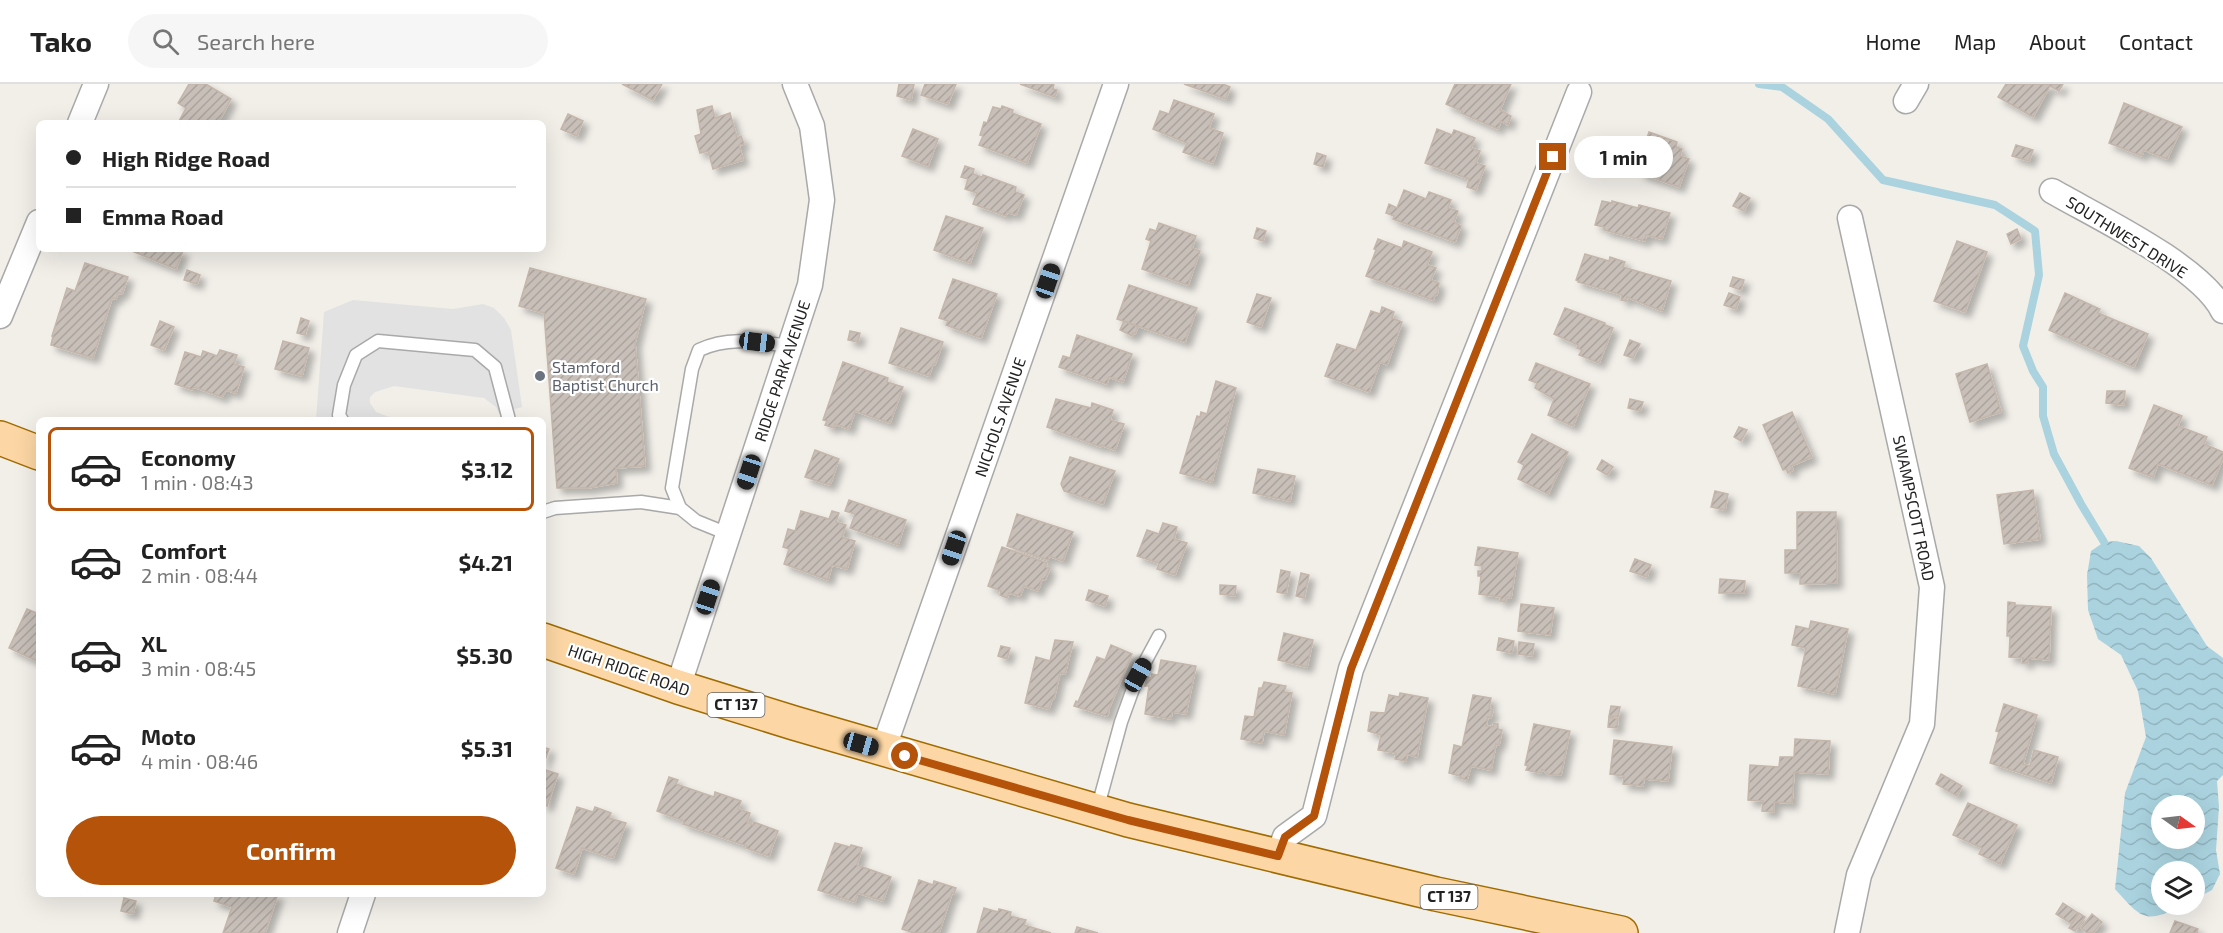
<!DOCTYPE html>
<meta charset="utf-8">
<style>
:root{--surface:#fff;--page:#f6f6f6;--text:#222;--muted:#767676;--line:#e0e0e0;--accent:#b45309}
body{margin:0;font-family:"Exo 2",sans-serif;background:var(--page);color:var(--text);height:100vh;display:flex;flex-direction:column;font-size:22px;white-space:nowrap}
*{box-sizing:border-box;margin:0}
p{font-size:20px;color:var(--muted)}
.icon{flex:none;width:33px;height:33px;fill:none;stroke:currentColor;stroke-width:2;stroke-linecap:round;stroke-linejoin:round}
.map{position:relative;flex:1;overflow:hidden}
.details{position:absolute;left:36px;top:333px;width:510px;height:480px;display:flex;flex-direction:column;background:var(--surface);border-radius:9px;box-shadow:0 6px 24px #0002}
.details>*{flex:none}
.top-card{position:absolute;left:36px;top:36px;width:510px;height:132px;border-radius:9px;box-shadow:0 6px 24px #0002;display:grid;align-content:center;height:132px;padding:0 30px;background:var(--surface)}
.needle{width:39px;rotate:104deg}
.buttons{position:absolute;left:2151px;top:711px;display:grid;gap:12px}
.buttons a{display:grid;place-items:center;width:54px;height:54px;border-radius:50%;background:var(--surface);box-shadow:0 6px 24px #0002;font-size:30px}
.end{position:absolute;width:27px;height:27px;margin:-14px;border:8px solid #b45309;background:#fff;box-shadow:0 0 0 3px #fff}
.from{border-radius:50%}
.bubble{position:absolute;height:42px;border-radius:21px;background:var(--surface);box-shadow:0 6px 24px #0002;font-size:20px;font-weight:700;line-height:42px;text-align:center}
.car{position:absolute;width:18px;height:36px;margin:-18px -9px;border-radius:8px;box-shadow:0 0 4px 2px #0007;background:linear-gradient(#222 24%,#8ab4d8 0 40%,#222 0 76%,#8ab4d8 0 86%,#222 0)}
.top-card b{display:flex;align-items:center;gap:21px;height:57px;font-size:22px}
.top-card b+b{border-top:2px solid var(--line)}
.top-card i{width:15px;height:15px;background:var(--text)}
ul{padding:10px 0 0;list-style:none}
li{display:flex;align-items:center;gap:18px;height:84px;margin:0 12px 9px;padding:0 18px;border:3px solid transparent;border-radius:9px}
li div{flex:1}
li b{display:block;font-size:22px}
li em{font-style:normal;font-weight:700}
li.selected{border-color:var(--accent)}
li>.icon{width:54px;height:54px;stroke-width:1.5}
.button{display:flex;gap:12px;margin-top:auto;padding:12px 30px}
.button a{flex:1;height:69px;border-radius:36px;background:var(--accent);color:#fff;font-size:24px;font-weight:700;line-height:69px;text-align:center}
header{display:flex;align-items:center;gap:36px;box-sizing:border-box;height:84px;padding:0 30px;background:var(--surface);border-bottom:2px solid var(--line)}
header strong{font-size:28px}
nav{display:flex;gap:33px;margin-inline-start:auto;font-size:21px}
.search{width:420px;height:54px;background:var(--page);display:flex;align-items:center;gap:15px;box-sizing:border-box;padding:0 21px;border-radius:33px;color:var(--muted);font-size:22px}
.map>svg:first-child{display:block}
.parking{fill:#e2e2e2}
.water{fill:url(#water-waves);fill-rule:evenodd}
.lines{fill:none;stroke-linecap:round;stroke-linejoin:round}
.stream{stroke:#aad3df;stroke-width:8}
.building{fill:url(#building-hatch);stroke:#c4b6ab;stroke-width:1.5;filter:url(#shadow)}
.service-casing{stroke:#a9a9a9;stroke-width:15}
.minor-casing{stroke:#a9a9a9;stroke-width:27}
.primary-casing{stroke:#a06b00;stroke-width:36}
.service{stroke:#fff;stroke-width:12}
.minor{stroke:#fff;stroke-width:24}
.primary{stroke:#fcd6a4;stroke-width:33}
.route{stroke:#b45309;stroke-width:8}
.worship-dot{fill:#6b7280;stroke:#fff;stroke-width:2}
.labels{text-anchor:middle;stroke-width:4.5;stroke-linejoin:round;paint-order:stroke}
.shield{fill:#fff;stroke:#646464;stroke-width:1.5}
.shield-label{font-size:15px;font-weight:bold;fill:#222}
.street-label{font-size:16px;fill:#222;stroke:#fff}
.worship-label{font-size:16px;fill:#5b616d;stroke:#fff;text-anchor:start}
</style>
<header>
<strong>Tako</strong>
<div class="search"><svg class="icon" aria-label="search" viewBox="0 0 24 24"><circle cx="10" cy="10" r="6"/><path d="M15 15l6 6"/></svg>Search here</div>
<nav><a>Home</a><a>Map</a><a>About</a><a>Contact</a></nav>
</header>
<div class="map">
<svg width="2223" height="849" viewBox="0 0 2223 849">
<defs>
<pattern id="water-waves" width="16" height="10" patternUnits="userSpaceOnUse" patternTransform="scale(1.5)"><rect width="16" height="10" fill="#aad3df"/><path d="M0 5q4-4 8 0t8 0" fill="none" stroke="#92b5bf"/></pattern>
<pattern id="building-hatch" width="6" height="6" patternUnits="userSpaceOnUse" patternTransform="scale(1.5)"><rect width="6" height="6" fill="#c7bfb8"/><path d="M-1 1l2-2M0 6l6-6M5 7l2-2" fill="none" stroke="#aba49e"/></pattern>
<filter id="shadow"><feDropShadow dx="5.5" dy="5.5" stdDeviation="3" flood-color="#0004"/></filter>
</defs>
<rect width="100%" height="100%" fill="#f2efe9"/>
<path class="parking" d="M353,216l100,9 30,-5 11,4 10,10 7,12 11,77 -23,7 -3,-7 -12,-9 -90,-12 -19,6 -5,5v6l6,9 21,8h-81l8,-108z"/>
<path class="water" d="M2116,457l23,5 12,12 56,88 16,12v117l-6,6 2,26 -3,43 4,24 -8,16 -17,9 -1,-27h-32v32l22,1c-39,19 -41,15 -69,-16l10,-96 21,-56 -8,-46 -17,-36 -23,-16 -10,-29 -1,-35 4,-24 13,-9zM2162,722h32v32h-32z"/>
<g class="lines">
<path class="stream" d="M1759,0l23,3 46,32 55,61 112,25 40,26 4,44 -16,71 10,25 10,16v29l11,38 27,50 23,38"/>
</g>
<g class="building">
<path d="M189,0h17l25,15 -13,24h-40l8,-15 -8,-5z"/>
<path d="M622,0h40l-9,16z"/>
<path d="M899,0h15l-3,16 -14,-4z"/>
<path d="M925,0h31l-8,20 -27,-9z"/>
<path d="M1020,0h34l-1,5 4,1 -2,7z"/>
<path d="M1184,0h39l7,3 -4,12z"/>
<path d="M1455,0h56l-11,26 11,6 -3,9 -7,-4 -3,8 -37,-16 1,-2 -16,-7z"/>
<path d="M2006,0h57l-4,7 -9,-5 -17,31 -35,-20z"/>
<path d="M1174,16l40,14 -5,14 14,5 -10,30 -30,-11 4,-9 -34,-14 7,-18 9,3z"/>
<path d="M2124,19l58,24 -15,32 -23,-9 -2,6 -33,-13z"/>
<path d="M712,22l3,12 15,-5 7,25 4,-2 3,8 -5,1 4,15 -30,9 -5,-18 -8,2 -5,-17 6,-2 -4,-24z"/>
<path d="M1002,22l11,4 -1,3 29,11 -14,39 -48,-18 4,-9 -3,-1 4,-13 3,1 6,-16 8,2z"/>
<path d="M568,30l15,7 -6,15 -16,-7z"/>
<path d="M913,45l25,10 -10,27 -26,-10z"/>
<path d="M1437,45l15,6 2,-5 21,8 -4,10 9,3 -4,12 9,3 -9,24 -9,-3 2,-8 -44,-16z"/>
<path d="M1649,48l28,10 -1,5 6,2 -2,7 9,3 -10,28 -39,-14 6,-16 -5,-2z"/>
<path d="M2016,61l17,5 -4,11 -17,-5z"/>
<path d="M1317,69l9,3 -3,11 -9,-3z"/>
<path d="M965,82l9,3 -1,5 9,3 1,-2 33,12 -1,5 9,3 -8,20 -9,-3 -1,4 -33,-12 4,-11 -12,-4 3,-10 -7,-2z"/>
<path d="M1404,106l22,9 3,-7 22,8 -3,8 10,3 -4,11 7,4 -6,16 -62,-23 1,-3 -8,-3 3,-9 8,4z"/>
<path d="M1740,109l10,5 -6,13 -11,-5z"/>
<path d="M1602,117l10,2v-2l26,7 1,-3 31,8 -8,26 -16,-4 -1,6 -41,-11v-3l-9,-2z"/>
<path d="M946,132l37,12 -13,35 -36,-13z"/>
<path d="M1159,139l37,13 -4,12 8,3 -12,34 -46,-16 9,-28 -5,-2 4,-10 6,2z"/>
<path d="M1257,144l9,3 -3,10 -9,-3z"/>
<path d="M2017,145l4,10 -10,5 -4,-10z"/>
<path d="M1378,155l24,9 2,-7 28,11 -5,13 9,3 -5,12 8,3 -2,12h-2l-2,5 -67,-24 10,-26 -2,-1z"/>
<path d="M1957,157l30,11 -22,60 -31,-11z"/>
<path d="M133,165h44l6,2 -7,18 -44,-18z"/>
<path d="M1585,170l24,7 1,-4 15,5 -2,5 48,14 -9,30 -35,-14 -1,4 -5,-1 1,-5 -44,-13 1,-1 -3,-1z"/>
<path d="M85,179l43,14 -6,17 -4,-1 -2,6 -4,-1 -19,60 -42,-13 2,-9h-1l15,-48 8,3z"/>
<path d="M530,184l116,31 -11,44 10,123 -29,2 1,15 -29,5h-31l-13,-175 -25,-7z"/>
<path d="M187,186l13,5 -3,9 -13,-4z"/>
<path d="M1733,193l11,3 -3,10 -11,-4z"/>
<path d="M953,195l44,15 -16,44 -35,-13 2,-4 -9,-3z"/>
<path d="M1129,201l68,23 -12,34 -68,-23z"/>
<path d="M1729,209l11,4 -4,12 -12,-4z"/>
<path d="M2065,209l35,16 -2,4 50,21 -14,33 -85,-37z"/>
<path d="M1257,210l14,4 -10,29 -14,-5z"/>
<path d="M1382,223l12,5 -2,6 10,4 -15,43 -7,-3 -11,30 -44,-16 12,-32 19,6 15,-39 9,3z"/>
<path d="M1565,224l40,15v2l8,3 -14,35 -20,-8 3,-5 -5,-2 1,-3 -24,-11z"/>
<path d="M301,234l8,3 -4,14 -8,-2z"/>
<path d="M160,237l14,6 -10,23 -13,-5z"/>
<path d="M1124,237l14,6 -3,7 -2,-1 -1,3 -12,-6z"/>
<path d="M901,244l42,14 -8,23 -2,-1 -4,12 -40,-13z"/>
<path d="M850,247l10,2 -2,9 -10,-2z"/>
<path d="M1077,251l55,19 -9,28 -14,-5 -2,7 -48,-17 4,-11 7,2z"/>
<path d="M1630,256l10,4 -7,14 -9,-3z"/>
<path d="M283,257l26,7 -7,28 -27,-7z"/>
<path d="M220,266l17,5 -3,9 10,3 -8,26 -10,-3 -4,7 -28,-10 -1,3 -18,-6 10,-32 16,5 2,-6 14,5z"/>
<path d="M843,278l45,16 -1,4 16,5 -13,36 -35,-12 -6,18 -14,-5 -1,4 -9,-3 2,-4 -4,-1z"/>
<path d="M1536,279l54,21 -17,42 -25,-11 6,-16 -19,-11 2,-5 -8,-3z"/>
<path d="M1987,280l14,48 -31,10 -14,-48z"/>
<path d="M1216,297l20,7 -24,94 -32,-9 17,-57 3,1 1,-5 6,2z"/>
<path d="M2107,307h18l-1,14 -18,-2z"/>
<path d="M1056,315l35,9 1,-5 21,7 -3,10 14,4 -9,26 -14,-5v2l-54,-20z"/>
<path d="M1630,315l13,3 -3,9 -12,-3z"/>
<path d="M2154,321l28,11 -4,10 29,11 -3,7 19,8v6l-11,27 -54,-21 -5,13 -24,-9z"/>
<path d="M1792,328l20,45 -21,9 2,4 -5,3 -2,-4 -3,1 -20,-45z"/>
<path d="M1739,343l8,3 -6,11 -7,-4z"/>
<path d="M1532,350l36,18 -20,42 -30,-15 6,-14 -6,-3z"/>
<path d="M815,366l24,9 -9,26 -25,-8z"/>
<path d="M1070,373l45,14 -12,33 -39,-13 -3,-7z"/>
<path d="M1602,376l11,7 -6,8 -10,-6z"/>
<path d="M1258,385l37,7 -5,25 -37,-8z"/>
<path d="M2033,406l7,49 -36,5 -7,-49z"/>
<path d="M1715,407l13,3 -3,16 -14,-3z"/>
<path d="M849,416l57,20 -8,25 -48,-17 5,-14 -10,-3z"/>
<path d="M801,427l28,8 3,-8 7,2 -3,9 10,3 -4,12 13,4 -8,28 -15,-4 -4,15 -44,-16 5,-15 -6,-2 5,-18 7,2z"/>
<path d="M1797,428h39l1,71 -37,1v-11h-15v-23h12z"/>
<path d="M1017,430l56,18 -10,29 -14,-5 -1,4 -41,-14z"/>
<path d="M1163,439l14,4 -3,12 13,4 -12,32 -18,-6 2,-6 -22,-7 10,-26 12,4z"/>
<path d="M1002,463l45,16 -2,4 5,1 -5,12 -3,-1 -4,12 -14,-5 -4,10 -11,-3 -2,5 -7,-3 1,-4 -13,-5z"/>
<path d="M1478,463l40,6 -7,45 -5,-1 -1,5 -5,-1 1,-4 -22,-3 2,-18h-3v-5h4v-5l-7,-1z"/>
<path d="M1635,475l16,6 -4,12 -17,-6z"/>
<path d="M1281,486l9,2 -4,22 -9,-2z"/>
<path d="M1301,489l8,2 -5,23 -8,-2z"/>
<path d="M1720,495l25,2 -1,12h-25z"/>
<path d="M1220,501l16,1 -1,10 -15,-2z"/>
<path d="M1089,506l19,6 -3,10 -19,-6z"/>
<path d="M2008,518l7,1v2l36,2 -2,53 -21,-2v5h-6l1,-5 -14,-1 1,-21h-3z"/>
<path d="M1521,520l33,4 -4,27 -32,-4z"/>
<path d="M27,525l12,5v48l-30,-14z"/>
<path d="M1811,537l37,8 -13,65 -37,-8 8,-38 -14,-3 4,-19 13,3z"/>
<path d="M1284,549l29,7 -6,27 -29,-7z"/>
<path d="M1499,554l15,3 -2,12 -15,-3z"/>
<path d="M1055,556l18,2 -8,32 -5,-1 -6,26h-2l-3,10 -24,-6 11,-46 14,4z"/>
<path d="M1519,558l15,2 -2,12 -14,-2z"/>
<path d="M1111,561l21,9 -24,57 1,1 -2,4 -33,-10 2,-5 2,1 19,-45 8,3z"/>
<path d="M1001,562l9,2 -3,11 -9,-3z"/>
<path d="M1161,576l35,6 -10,48 -14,-2 -1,7 -26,-5 4,-28h-4l2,-9 4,1 1,-4 6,1z"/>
<path d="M1264,598l22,4 -2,6 8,1 -8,42 -20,-4 -2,12 -21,-4 4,-23 9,1 5,-29h3z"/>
<path d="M1400,609l28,5 -11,59 -10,-3 -1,7 -11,-2 1,-6 -18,-3 3,-15 -13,-4 3,-19 14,1 4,-18 10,2z"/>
<path d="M1473,611l18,3 -2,11 4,1 -2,8 -3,-1 -2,9 7,1 1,-4 4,1v5l4,1 -3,15 -3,-1 -5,26 -20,-4 -4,14 -7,-2v-2l-11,-3 5,-28 8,2z"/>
<path d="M2004,620l33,11 -14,49 7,2 4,-16 24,7 -7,26 -61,-20 9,-31 -3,-1z"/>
<path d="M1611,622l9,1 -2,10 -9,-1z"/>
<path d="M1609,633l9,2 -1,9 -9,-1z"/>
<path d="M1534,640l36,7 -9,44h-12l-7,-6 -1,4 -15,-3 2,-4 -3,-1z"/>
<path d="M1795,655l35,2 -2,33 -34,-2 -2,31 -18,-1v10l-12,-1 1,-10 -15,-1 2,-35 29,2 1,-10h14z"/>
<path d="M1614,656l58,7 -4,34 -24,-2 -1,7 -20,-2 1,-8 -14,-2z"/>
<path d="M543,663l6,2 -6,17z"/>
<path d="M543,685l15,5 -11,32 -4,-2z"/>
<path d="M1941,690l21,12 -5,10 -21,-12z"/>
<path d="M669,693l9,3 -2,4 38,13 1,-5 26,9 -3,8 12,4 -3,9 6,3 1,-3 24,9 -9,25 -23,-8 1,-2 -64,-22 1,-3 -27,-10z"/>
<path d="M1968,719l49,22 -17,39 -21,-10 3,-6 -29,-13z"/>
<path d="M577,723l16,5 2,-5 16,6 -2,5 17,5 -13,35 -31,-10 -8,26 -18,-6z"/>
<path d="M835,759l15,4 1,-2 11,3 -5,17 34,12 -8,24 -25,-8 -3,9 -37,-12z"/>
<path d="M919,796l14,5 1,-4 22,7 -2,6 -2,-1 -13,40h-25l-12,-4z"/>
<path d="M216,810h62l-13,39h-42l9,-26 -18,-6z"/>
<path d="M124,814l12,3 -3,13 -12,-3z"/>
<path d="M2063,819l15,10 -6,11 -16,-10z"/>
<path d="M984,824l14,4 1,-3 12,3 -1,4 16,4 -2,5 27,8h-74z"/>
<path d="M2079,829l6,4 -10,14 -6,-3z"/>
<path d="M2092,830l10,8 -9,11h-6l-6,-5z"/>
<path d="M2175,837l23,8 -1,4h-27z"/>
<path d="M1077,843l21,6h-23z"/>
</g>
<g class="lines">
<defs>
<g id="service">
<path d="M342,336l-3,-5 5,-30 12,-30 22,-14 97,9 20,17 14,53"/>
<path d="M543,428l12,-4 86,-6 39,6"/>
<path d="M728,450l-32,-13 -16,-13 -8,-20 20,-119 7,-19c30,-14 58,-8 91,-4"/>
<path d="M1097,726l24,-88 17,-47 21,-39"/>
</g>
<g id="minor">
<path d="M1906,17l10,-17"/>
<path d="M80,39l16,-39"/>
<path d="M2052,107c45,26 149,75 171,120"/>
<path d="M0,232l39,-94"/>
<path d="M678,603l132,-402 12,-85 -10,-74 -17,-42"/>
<path d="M883,666l233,-666"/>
<path d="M1278,772l7,-19 29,-21 37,-147 228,-577"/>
<path d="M350,849l13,-39"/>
<path d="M1847,849l12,-58 63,-151 10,-137 -82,-369"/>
</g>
<g id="primary">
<path d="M0,354l39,15"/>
<path d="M543,556l135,47 116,36 334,97 308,74 185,39"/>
</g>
</defs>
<use href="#service" class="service-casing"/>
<use href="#minor" class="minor-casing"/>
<use href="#primary" class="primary-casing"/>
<use href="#service" class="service"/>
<use href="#minor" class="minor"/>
<use href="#primary" class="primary"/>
</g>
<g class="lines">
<path class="route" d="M905,672l223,64 150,36 7,-19 29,-21 37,-147 202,-512"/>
</g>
<circle class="worship-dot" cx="540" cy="292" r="6"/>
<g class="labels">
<g class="shield">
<rect x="707.5" y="609" width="57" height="24" rx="4.5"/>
<rect x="1420.5" y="801" width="57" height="24" rx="4.5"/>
</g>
<g class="shield-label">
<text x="736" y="626">CT 137</text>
<text x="1449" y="818">CT 137</text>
</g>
<g class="street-label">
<text transform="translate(2127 153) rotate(32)" y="6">SOUTHWEST DRIVE</text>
<text transform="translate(782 287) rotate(-72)" y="6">RIDGE PARK AVENUE</text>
<text transform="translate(1000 333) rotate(-71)" y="6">NICHOLS AVENUE</text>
<text transform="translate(1914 424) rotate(78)" y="6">SWAMPSCOTT ROAD</text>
<text transform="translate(629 586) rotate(19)" y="6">HIGH RIDGE ROAD</text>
</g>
<g class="worship-label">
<text x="552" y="289">Stamford<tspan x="552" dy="18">Baptist Church</tspan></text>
</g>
</g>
</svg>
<div class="buttons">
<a><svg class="needle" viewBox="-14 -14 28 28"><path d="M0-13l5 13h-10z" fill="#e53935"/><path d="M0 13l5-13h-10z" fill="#767676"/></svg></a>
<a><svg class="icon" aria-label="layers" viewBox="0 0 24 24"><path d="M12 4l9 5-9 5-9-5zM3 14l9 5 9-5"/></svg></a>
</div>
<i class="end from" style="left:905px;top:672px"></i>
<i class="end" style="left:1553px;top:73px"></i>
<div class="bubble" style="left:1574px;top:52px;width:99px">1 min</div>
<i class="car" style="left:1048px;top:197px;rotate:19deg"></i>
<i class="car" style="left:757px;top:258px;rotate:97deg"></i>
<i class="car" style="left:749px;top:388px;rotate:198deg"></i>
<i class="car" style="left:954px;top:464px;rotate:199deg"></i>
<i class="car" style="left:708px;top:513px;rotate:18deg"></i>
<i class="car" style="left:1138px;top:591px;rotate:29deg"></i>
<i class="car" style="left:861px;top:660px;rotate:106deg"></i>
<div class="top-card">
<b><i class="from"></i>High Ridge Road</b>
<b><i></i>Emma Road</b>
</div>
<section class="details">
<ul>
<li class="selected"><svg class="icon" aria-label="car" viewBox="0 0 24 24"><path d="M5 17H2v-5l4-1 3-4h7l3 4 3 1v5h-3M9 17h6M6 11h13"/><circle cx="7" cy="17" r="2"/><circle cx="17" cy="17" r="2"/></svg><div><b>Economy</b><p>1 min · 08:43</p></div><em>$3.12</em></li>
<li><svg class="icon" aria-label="car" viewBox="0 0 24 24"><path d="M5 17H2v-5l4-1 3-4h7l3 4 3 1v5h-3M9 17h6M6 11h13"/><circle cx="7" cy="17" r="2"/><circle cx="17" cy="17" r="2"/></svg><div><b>Comfort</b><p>2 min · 08:44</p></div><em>$4.21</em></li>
<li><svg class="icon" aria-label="car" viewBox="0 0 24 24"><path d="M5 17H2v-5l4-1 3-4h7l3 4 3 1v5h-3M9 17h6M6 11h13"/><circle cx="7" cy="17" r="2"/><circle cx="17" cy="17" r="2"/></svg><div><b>XL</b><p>3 min · 08:45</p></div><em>$5.30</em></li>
<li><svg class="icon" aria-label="car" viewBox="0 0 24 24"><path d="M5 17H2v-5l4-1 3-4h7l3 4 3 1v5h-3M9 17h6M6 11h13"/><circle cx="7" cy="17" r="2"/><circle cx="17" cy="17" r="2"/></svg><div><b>Moto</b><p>4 min · 08:46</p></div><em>$5.31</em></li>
</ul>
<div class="button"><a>Confirm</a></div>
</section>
</div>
